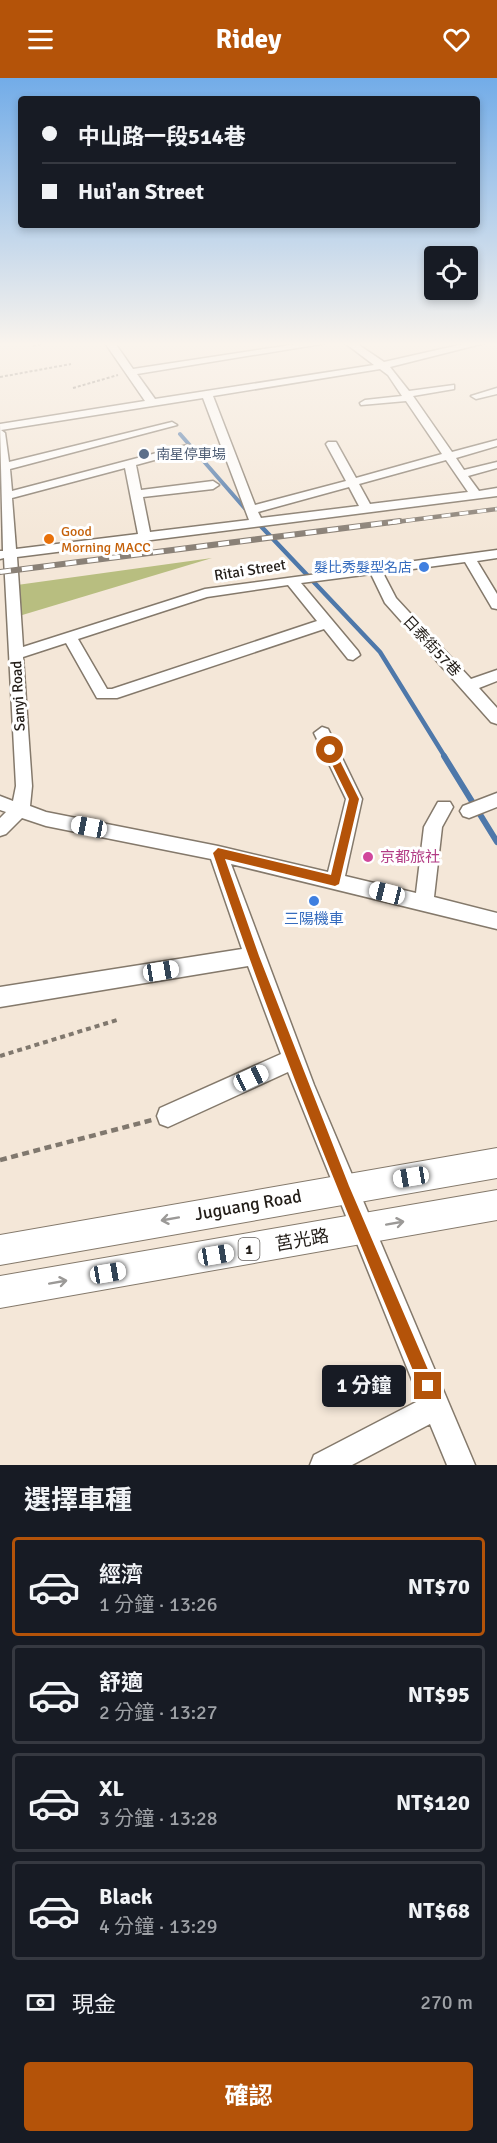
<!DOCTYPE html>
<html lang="zh-TW">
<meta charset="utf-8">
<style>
:root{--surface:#171b24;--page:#242831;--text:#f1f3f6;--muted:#9ea1a6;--line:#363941;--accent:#b45309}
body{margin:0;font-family:Signika,"Noto Sans TC",sans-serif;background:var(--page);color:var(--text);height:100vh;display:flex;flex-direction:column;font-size:22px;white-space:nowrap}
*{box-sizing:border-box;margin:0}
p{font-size:20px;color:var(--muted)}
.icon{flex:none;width:33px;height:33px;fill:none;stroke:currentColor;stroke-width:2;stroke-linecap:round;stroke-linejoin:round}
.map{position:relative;height:1387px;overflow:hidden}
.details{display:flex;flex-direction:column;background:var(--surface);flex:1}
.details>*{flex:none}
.banner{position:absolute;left:18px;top:18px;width:462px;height:132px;border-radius:6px;box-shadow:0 3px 9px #0003;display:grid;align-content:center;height:132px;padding:0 24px;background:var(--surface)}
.tools{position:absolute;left:424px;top:168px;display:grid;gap:12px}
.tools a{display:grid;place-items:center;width:54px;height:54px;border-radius:6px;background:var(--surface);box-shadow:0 3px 9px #0003;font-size:30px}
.end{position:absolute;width:27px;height:27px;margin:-14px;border:8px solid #b45309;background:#fff;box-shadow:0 0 0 3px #fff}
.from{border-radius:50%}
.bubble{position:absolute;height:42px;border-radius:6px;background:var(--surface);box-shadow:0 3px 9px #0003;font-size:20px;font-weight:700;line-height:42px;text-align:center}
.car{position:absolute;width:18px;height:36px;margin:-18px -9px;border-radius:8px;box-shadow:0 0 4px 2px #0007;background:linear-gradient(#fff 24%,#345 0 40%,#fff 0 76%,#345 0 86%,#fff 0)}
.banner b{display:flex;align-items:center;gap:21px;height:57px;font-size:22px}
.banner b+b{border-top:2px solid var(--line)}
.banner i{width:15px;height:15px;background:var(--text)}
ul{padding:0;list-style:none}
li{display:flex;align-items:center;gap:18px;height:99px;margin:0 12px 9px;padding:0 12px;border:3px solid var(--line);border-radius:6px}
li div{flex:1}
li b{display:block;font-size:22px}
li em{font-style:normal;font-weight:700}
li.active{border-color:var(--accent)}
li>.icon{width:54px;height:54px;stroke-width:1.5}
h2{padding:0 24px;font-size:27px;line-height:72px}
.pay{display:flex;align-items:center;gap:15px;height:66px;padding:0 24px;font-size:22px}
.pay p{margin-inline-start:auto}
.button{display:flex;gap:12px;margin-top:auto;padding:12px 24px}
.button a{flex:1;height:69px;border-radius:6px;background:var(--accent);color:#fff;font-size:24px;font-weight:700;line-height:69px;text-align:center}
header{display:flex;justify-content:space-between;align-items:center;height:78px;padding:0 24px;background:var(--accent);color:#fff;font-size:27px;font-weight:700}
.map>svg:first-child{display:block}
.green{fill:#b8be80}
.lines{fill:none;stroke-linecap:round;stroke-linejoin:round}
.stream-far2{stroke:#4e78aa;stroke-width:4}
.stream-far1{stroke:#4e78aa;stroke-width:4.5}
.stream{stroke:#4e78aa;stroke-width:6}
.minor-casing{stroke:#84796b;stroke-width:3}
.major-casing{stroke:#84796b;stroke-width:2}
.path-far2{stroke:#80786e;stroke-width:2;stroke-dasharray:3 2;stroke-linecap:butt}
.path-far1{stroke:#80786e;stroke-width:4;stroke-dasharray:5 4;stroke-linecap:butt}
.path{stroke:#80786e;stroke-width:4.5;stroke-dasharray:7 4.5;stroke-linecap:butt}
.minor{fill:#fff;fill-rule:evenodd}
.major{fill:#fff;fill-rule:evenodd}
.rail-far1-casing{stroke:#8a8177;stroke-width:4.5}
.rail-casing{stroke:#8a8177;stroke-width:6}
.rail-far1{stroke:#fff;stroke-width:3;stroke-dasharray:9;stroke-linecap:butt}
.rail{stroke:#fff;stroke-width:4;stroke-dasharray:11;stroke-linecap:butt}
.oneway{stroke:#9b9997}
.route{fill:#b45309}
.service-dot{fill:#5c6f8a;stroke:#fff;stroke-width:2}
.food-dot{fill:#e8710a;stroke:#fff;stroke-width:2}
.shop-dot{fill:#3f7fe0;stroke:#fff;stroke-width:2}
.hotel-dot{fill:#d1479c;stroke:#fff;stroke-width:2}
.labels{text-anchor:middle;stroke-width:6;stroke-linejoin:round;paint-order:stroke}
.far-service-label{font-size:14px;fill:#4e5e75;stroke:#fff;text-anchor:start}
.far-food-label{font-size:14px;fill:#c56008;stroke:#fff;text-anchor:start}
.far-shop-label{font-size:14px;fill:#366cbe;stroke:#fff;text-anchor:end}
.shield{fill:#fff;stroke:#64605d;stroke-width:1.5}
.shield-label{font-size:14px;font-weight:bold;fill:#211c17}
.street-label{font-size:15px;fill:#211c17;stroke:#fff}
.hotel-label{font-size:15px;fill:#b23c85;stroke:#fff;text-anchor:start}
.shop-label{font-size:15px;fill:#366cbe;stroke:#fff}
.near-street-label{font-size:18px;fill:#211c17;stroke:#fff}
</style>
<header><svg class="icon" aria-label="menu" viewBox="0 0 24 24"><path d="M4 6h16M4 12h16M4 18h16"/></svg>Ridey<svg class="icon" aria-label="heart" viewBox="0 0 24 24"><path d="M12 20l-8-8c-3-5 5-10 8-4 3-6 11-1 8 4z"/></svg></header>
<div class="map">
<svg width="497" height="1387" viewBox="0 0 497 1387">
<rect width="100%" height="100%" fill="#f4e7d8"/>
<path class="green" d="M212,480l-193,58 -2,-31z"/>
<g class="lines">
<g class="stream-far2">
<path d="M180,356l68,78"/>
<path d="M256,443l2,2"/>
</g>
<path class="stream-far1" d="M256,443l124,131 65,105"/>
<path class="stream" d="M444,678l53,86"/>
<defs>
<g id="minor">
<path d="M105,265h10l18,26 171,-26h23l-190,31 18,25 219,-34 -29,-22h11l28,19 84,-19h17l-95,24 19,24 45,-6v4l-41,7 39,56 45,-12v6l-41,12 8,12 33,-8v6l-29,8 11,15 18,-3v8l-480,61 6,90 182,-58 292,-39v8l-20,3 20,33v15l-5,-1 -27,-46 -82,11 13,25 75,81 26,-9v11l-18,7 18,20v16l-6,-2 -106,-119 -14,-29 -70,9 57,68 2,4 -7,5 -5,-1 -24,-30 -207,69h-20l-31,-55 -43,14 9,129 -2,20 16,6 172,34 110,26 18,-73 -32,-66 8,-6 6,2 34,70 -17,77 71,17 8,-66 14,-25h12l3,5 -11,20 -8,70 63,16v16l-266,-65 83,221 161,380h-28l-17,-41 -78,41h-42l4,-10 106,-55 -132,-328 -120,55 -8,-3 -3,-8 3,-8 121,-54 -33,-88 -248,41v-20l242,-38 -31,-90 -165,-33 -24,-8 -16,16 -6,2v-18l6,-6 -6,-2v-14l13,5 3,-15 -12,-228 -4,1v-8h3l-3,-127 145,-23zM380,291l8,6 14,21 -37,4 -5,3 1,2 45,-4 36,53 -86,24 -20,-36h-8l-2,2 20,37 -91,24 -42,-109zM203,320l46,122 -99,12 -7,-35 70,-8 6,-4 -6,-4 -72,9 -5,-25 55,-15v-4l-4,-1 -175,46 -2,-22 167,-44 -5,-3 -163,40 -4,-29 -4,-3zM446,382l22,32 -98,12 -11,-20zM125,390l13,66 -122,15 -4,-51zM349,409l10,19 -98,12 -3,-6zM288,507l29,36 -205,68h-5l-29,-50 129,-42z"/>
<path d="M497,310v6l-21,5 -5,-3z"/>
<path d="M497,715v14l-28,11 -6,-2 -3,-5 3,-5z"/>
</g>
<g id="major">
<path d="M497,1070v30l-497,87v-30z"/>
<path d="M497,1112v30l-497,88v-32z"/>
</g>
</defs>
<use href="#minor" class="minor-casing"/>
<use href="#major" class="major-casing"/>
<g class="path-far2">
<path d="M33,268l17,-3"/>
<path d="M0,299l71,-13"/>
<path d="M73,310l45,-13"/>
</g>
<path class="path-far1" d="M0,978l117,-36"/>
<path class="path" d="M0,1082l152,-40"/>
<use href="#minor" class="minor"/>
<use href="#major" class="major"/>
<defs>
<path id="rail-far1" d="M388,445l109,-14"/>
<path id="rail" d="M0,494l400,-51"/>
</defs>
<use href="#rail-far1" class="rail-far1-casing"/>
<use href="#rail" class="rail-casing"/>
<use href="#rail-far1" class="rail-far1"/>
<use href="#rail" class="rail"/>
</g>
<defs><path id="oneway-shaft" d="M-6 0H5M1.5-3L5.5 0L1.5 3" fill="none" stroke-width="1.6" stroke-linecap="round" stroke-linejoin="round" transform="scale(1.5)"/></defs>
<g class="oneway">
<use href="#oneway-shaft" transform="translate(170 1141) rotate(170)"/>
<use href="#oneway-shaft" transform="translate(395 1145) rotate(-10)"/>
<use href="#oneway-shaft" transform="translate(58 1204) rotate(-10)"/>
</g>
<linearGradient id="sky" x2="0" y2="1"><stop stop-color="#72ace8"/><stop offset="0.58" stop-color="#faf4ed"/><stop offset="1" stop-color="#faf4ed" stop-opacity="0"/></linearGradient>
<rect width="497" height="459" fill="url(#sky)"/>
<path class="route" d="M330,668l3,1 26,52 -20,85 -4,2 -110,-27 34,97 90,230 86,200 -2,6 -5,2 -6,-2c-75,-178 -148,-356 -209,-539l5,-5 113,27 18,-76 -24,-49z"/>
<circle class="service-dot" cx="144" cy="376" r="6"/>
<circle class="food-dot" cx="49" cy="461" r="6"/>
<g class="shop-dot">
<circle cx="424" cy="489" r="6"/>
<circle cx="314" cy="823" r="6"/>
</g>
<circle class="hotel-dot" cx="368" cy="779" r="6"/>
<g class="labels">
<g class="far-service-label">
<text x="156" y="381">南星停車場</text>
</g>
<g class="far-food-label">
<text x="61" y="458">Good<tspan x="61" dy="16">Morning MACC</tspan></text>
</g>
<g class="far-shop-label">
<text x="412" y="494">髮比秀髮型名店</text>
</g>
<rect class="shield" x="238.5" y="1160" width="21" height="22" rx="4.5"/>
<g class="shield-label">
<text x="249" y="1176">1</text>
</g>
<g class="street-label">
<text transform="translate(250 492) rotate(-9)" y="5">Ritai Street</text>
<text transform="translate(432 568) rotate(47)" y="5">日泰街57巷</text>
<text transform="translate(18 618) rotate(-93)" y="5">Sanyi Road</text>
</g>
<g class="hotel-label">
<text x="380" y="784">京都旅社</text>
</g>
<g class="shop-label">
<text x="314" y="846">三陽機車</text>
</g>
<g class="near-street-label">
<text transform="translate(248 1127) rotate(-10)" y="6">Juguang Road</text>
<text transform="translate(302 1162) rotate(-10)" y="6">莒光路</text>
</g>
</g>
</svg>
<div class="tools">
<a><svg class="icon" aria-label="locate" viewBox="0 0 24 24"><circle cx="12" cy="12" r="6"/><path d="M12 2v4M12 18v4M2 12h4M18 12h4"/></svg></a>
</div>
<i class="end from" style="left:330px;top:672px"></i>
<i class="end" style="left:428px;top:1308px"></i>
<div class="bubble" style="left:322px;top:1287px;width:84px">1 分鐘</div>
<i class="car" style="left:89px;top:749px;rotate:281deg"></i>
<i class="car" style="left:387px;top:815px;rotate:284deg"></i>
<i class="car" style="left:161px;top:893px;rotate:81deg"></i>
<i class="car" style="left:251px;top:1000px;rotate:65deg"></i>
<i class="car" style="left:411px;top:1099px;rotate:261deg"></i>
<i class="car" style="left:216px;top:1177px;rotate:80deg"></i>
<i class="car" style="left:108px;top:1195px;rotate:80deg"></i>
<div class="banner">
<b><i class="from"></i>中山路一段514巷</b>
<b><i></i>Hui'an Street</b>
</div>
</div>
<section class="details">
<h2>選擇車種</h2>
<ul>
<li class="active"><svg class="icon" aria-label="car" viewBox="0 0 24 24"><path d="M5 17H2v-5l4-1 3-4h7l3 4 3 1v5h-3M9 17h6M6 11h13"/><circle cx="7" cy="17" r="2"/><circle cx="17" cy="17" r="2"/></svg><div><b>經濟</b><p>1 分鐘 · 13:26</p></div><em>NT$70</em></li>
<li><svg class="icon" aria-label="car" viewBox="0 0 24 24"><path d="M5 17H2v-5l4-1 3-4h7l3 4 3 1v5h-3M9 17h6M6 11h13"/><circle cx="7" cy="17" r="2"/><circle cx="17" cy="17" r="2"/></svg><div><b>舒適</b><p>2 分鐘 · 13:27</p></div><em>NT$95</em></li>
<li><svg class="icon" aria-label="car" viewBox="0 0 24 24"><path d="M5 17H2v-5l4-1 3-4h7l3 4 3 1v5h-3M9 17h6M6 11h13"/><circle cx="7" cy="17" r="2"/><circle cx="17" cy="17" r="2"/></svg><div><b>XL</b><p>3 分鐘 · 13:28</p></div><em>NT$120</em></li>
<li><svg class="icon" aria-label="car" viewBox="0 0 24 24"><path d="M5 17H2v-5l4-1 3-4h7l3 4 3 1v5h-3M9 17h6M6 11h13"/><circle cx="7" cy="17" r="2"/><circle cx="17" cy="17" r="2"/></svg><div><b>Black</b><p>4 分鐘 · 13:29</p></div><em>NT$68</em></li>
</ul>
<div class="pay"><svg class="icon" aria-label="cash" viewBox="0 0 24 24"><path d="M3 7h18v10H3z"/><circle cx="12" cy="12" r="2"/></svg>現金<p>270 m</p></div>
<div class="button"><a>確認</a></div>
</section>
